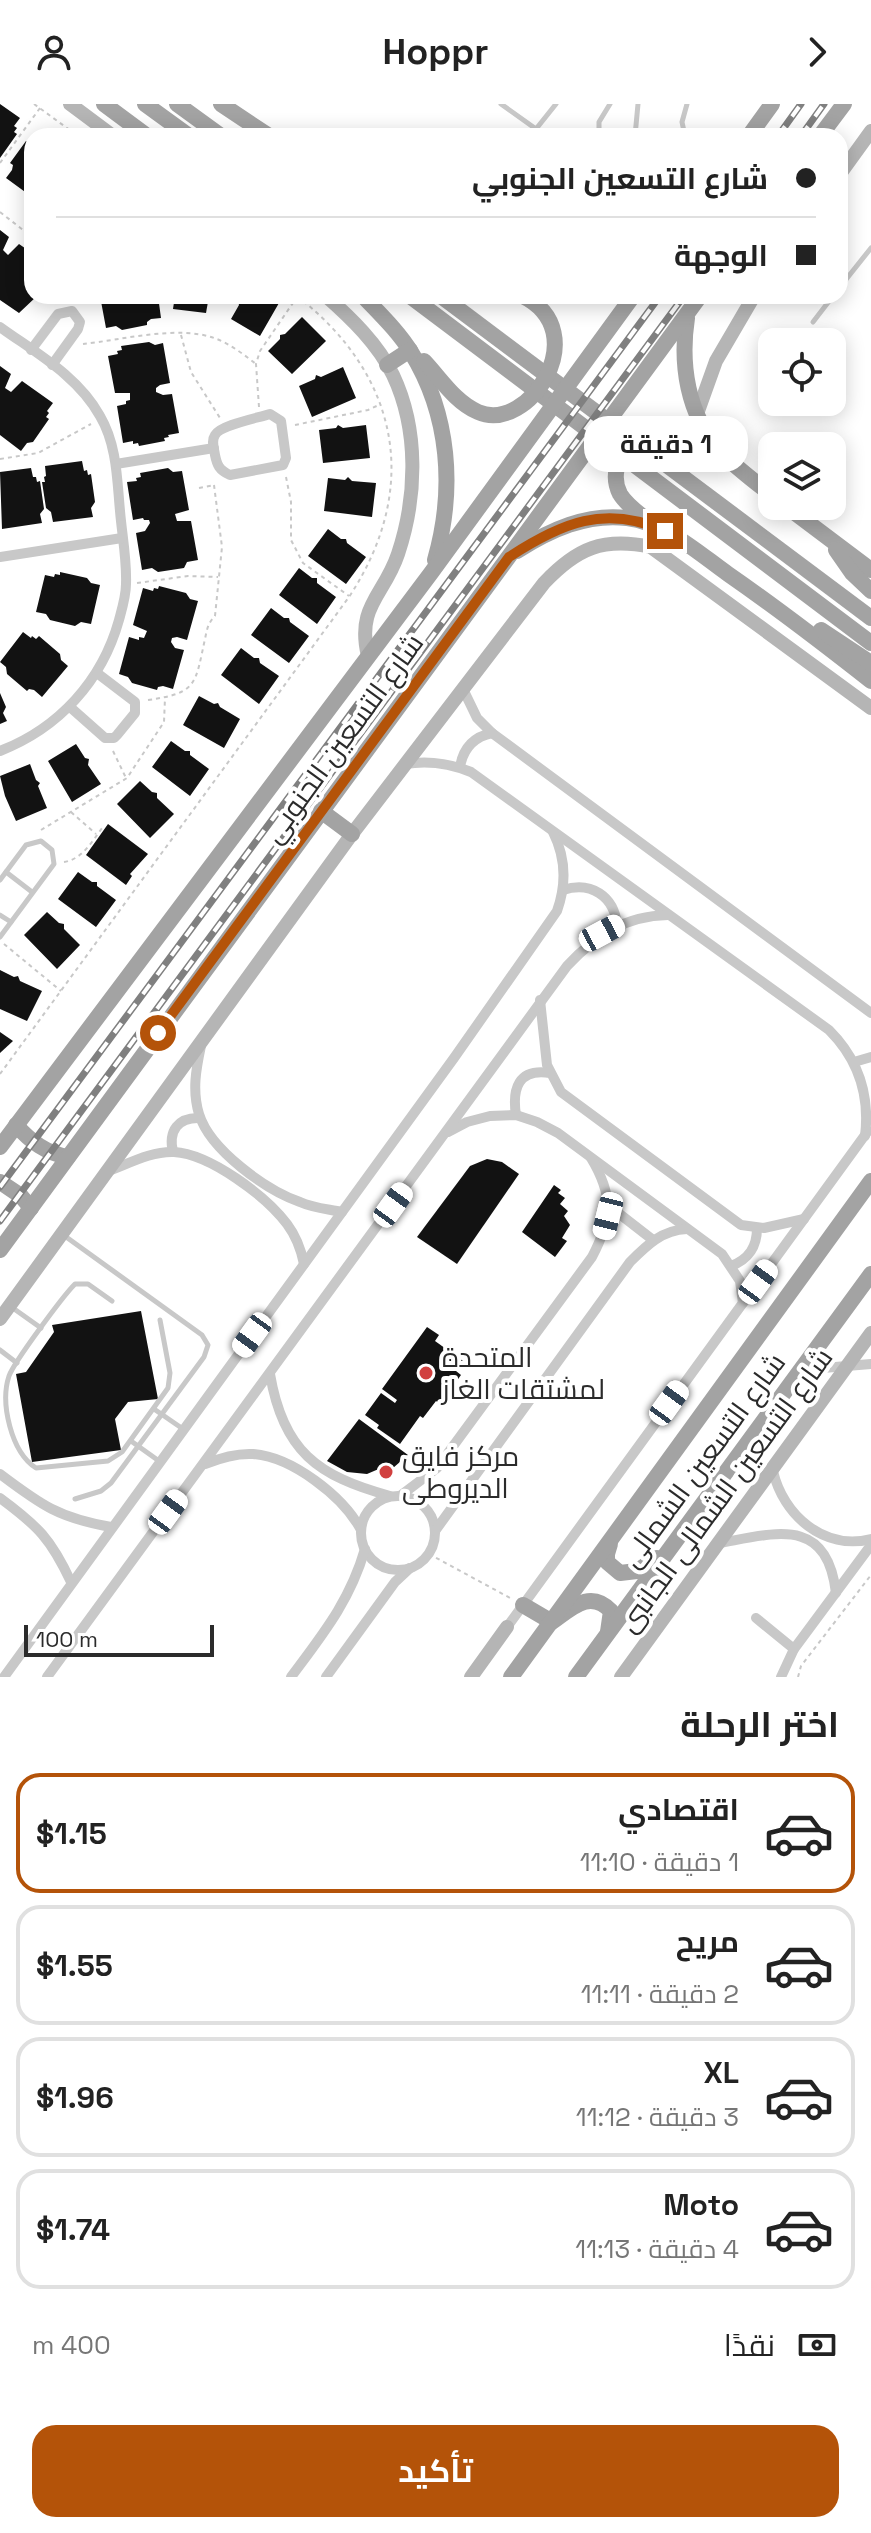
<!DOCTYPE html>
<html lang="ar">
<meta charset="utf-8">
<style>
:root{--surface:#fff;--page:#f2f2f2;--text:#222;--muted:#767676;--line:#e0e0e0;--accent:#b45309}
body{margin:0;font-family:"Space Grotesk",Cairo,sans-serif;background:var(--page);color:var(--text);direction:rtl;height:100vh;display:flex;flex-direction:column;font-size:30px;white-space:nowrap}
*{box-sizing:border-box;margin:0}
p{font-size:26px;color:var(--muted)}
.icon{flex:none;width:44px;height:44px;fill:none;stroke:currentColor;stroke-width:2;stroke-linecap:round;stroke-linejoin:round}
.map{position:relative;height:1573px;overflow:hidden;direction:ltr}
.panel{display:flex;flex-direction:column;background:var(--surface);flex:1}
.panel>*{flex:none}
.hud{position:absolute;left:24px;top:24px;width:824px;height:176px;border-radius:24px;box-shadow:0 4px 20px #0003;direction:rtl;display:grid;align-content:center;height:176px;padding:0 32px;background:var(--surface)}
.fabs{position:absolute;left:758px;top:224px;display:grid;gap:16px}
.fabs a{display:grid;place-items:center;width:88px;height:88px;border-radius:16px;background:var(--surface);box-shadow:0 4px 20px #0003;font-size:40px}
.scale{position:absolute;left:24px;bottom:20px;width:190px;box-sizing:border-box;padding-left:8px;border:4px solid #2b2b2b;border-top:0;font-size:22px;line-height:28px;white-space:nowrap;color:#2b2b2b;-webkit-text-stroke:6px #fff;paint-order:stroke}
.end{position:absolute;width:36px;height:36px;margin:-18px;border:10px solid #b45309;background:#fff;box-shadow:0 0 0 4px #fff}
.from{border-radius:50%}
.bubble{position:absolute;height:56px;border-radius:24px;background:var(--surface);box-shadow:0 4px 20px #0003;font-size:26px;font-weight:700;line-height:56px;text-align:center;direction:rtl}
.car{position:absolute;width:24px;height:48px;margin:-24px -12px;border-radius:10px;box-shadow:0 0 6px 2px #0007;background:linear-gradient(#fff 24%,#345 0 40%,#fff 0 76%,#345 0 86%,#fff 0)}
.hud b{display:flex;align-items:center;gap:28px;height:76px;font-size:30px}
.hud b+b{border-top:2px solid var(--line)}
.hud i{width:20px;height:20px;background:var(--text)}
ul{padding:0;list-style:none}
li{display:flex;align-items:center;gap:24px;height:120px;margin:0 16px 12px;padding:0 16px;border:4px solid var(--line);border-radius:24px}
li div{flex:1}
li b{display:block;font-size:30px}
li em{font-style:normal;font-weight:700}
li.selected{border-color:var(--accent)}
li>.icon{width:72px;height:72px;stroke-width:1.5}
h2{padding:0 32px;font-size:36px;line-height:96px}
.pay{display:flex;align-items:center;gap:20px;height:88px;padding:0 32px;font-size:30px}
.pay p{margin-inline-start:auto}
.action{display:flex;gap:16px;margin-top:auto;padding:16px 32px}
.action a{flex:1;height:92px;border-radius:24px;background:var(--accent);color:#fff;font-size:32px;font-weight:700;line-height:92px;text-align:center}
header{display:flex;justify-content:space-between;align-items:center;height:104px;padding:0 32px;background:var(--surface);font-size:36px;font-weight:700}
.map>svg:first-child{display:block}
.building{fill:#121212}
.lines{fill:none;stroke-linecap:round;stroke-linejoin:round}
.path{stroke:#c8c8c8;stroke-width:2;stroke-dasharray:4 4;stroke-linecap:butt}
.lane{stroke:#c8c8c8;stroke-width:5}
.street{stroke:#c8c8c8;stroke-width:10}
.secondary{stroke:#b5b5b5;stroke-width:14}
.primary{stroke:#a3a3a3;stroke-width:16}
.rail-casing{stroke:#808080;stroke-width:7}
.rail{stroke:#fff;stroke-width:4;stroke-dasharray:12;stroke-linecap:butt}
.route{stroke:#b45309;stroke-width:10}
.poi-dot{fill:#d1403f;stroke:#fff;stroke-width:3}
.labels{text-anchor:middle;stroke-width:8;stroke-linejoin:round;paint-order:stroke}
.street-label{font-size:28px;fill:#2b2b2b;stroke:#fff}
.poi-label{font-size:28px;fill:#2b2b2b;stroke:#fff;text-anchor:start}
</style>
<header><svg class="icon" aria-label="forward" viewBox="0 0 24 24"><path d="M9 5l7 7-7 7"/></svg>Hoppr<svg class="icon" aria-label="person" viewBox="0 0 24 24"><circle cx="12" cy="8" r="4"/><path d="M4 21q1-7 8-7t8 7"/></svg></header>
<div class="map">
<svg width="871" height="1573" viewBox="0 0 871 1573">
<rect width="100%" height="100%" fill="#fff"/>
<g class="building">
<path d="M0,0l20,14 -6,8 3,2 -3,4 3,2 -17,24z"/>
<path d="M32,33v60l-26,-19 6,-8 1,-5 -3,-2 16,-22 2,2z"/>
<path d="M0,126l9,7 -6,13 5,5 11,-11 13,9v43h5l-18,17 -19,-13z"/>
<path d="M100,192h58l3,22 -10,1 -4,3v3l-25,5 -6,-4 -10,2z"/>
<path d="M175,192h34l-3,17 -33,-4z"/>
<path d="M245,192h38l-23,40 -29,-17 8,-14 -1,-4z"/>
<path d="M302,213l24,24 -34,33 -24,-23 12,-12v-4l5,-1z"/>
<path d="M149,238l6,3 8,-2 7,40 -10,2 -4,3v4l7,3 9,-1 7,39 -11,2 1,2 -5,1 1,3 -26,5 -1,-3 -5,1v-3l-10,2 -6,-37 9,-2v-3l4,-1v-7h-15l-7,-37 10,-2 -1,-3 5,-1 -1,-4z"/>
<path d="M0,262l11,8 -6,14 6,4 11,-11 31,22 -6,8 2,2 -3,4 3,2 -16,23 -6,1 -6,8 -21,-16z"/>
<path d="M343,263l13,31 -44,19 -13,-31 16,-7 1,-4 5,2z"/>
<path d="M338,321l5,3 23,-3 4,33 -47,5 -4,-33 17,-2z"/>
<path d="M82,357l2,10 3,-1 1,5 3,-1 4,28 -4,6 2,9 -40,5 -2,-10 -5,-4 -4,-26h3l-1,-5 2,-1 -1,-10z"/>
<path d="M31,364l2,9h3l1,5 3,-1 4,28 -4,5 2,9 -40,6 -2,-57z"/>
<path d="M168,364l5,4 9,-1 7,39 -14,4 2,7h14l7,39 -11,2 -3,6 -26,4 -6,-4 -10,2 -6,-37 9,-2 5,-8 -1,-3h-5l-1,-2 -10,2 -6,-38 10,-1 -1,-3 5,-1 -1,-4z"/>
<path d="M348,373l4,4 24,2 -4,34 -48,-6 4,-33 17,2z"/>
<path d="M328,425l13,10h5l1,4 19,14 -20,27 -38,-28z"/>
<path d="M299,464l13,10h5v5l19,14 -19,27 -38,-29z"/>
<path d="M60,468l27,6 4,5 9,2 -9,39 -10,-2 -6,4 -25,-6 -4,-6 -10,-2 9,-37 9,2 1,-3 5,1z"/>
<path d="M159,482l27,7 4,6 8,2 -11,39 -10,-3 -5,1 -1,4 4,6 9,2 -11,39 -10,-3 -5,1 -1,3 -25,-7 -4,-6 -9,-3 10,-37 10,3v-3l5,1 3,-7 -14,-6 10,-37 10,3 1,-3 4,1z"/>
<path d="M271,504l13,10h5l1,4 19,14 -20,27 -38,-28z"/>
<path d="M23,528l8,6 1,-2 4,3 3,-3 21,18 1,6 7,6 -26,31 -8,-7 -5,-1 -2,2 -20,-17 -1,-7 -6,-5z"/>
<path d="M241,544l13,10h5l1,5 19,13 -20,28 -38,-29z"/>
<path d="M0,589l6,14 -3,6 4,8 -7,3z"/>
<path d="M199,592l15,8 4,-1 2,4 20,12 -16,29 -41,-23z"/>
<path d="M171,637l14,10h5v4l19,14 -19,27 -38,-29z"/>
<path d="M76,640l9,14 4,1 -1,6 13,19 -29,18 -24,-41z"/>
<path d="M30,660l6,16 4,3 -2,3 9,22 -31,13 -11,-25 -5,-20z"/>
<path d="M140,677l12,11 5,1v5l17,16 -24,24 -33,-34z"/>
<path d="M108,720l40,30 -18,20 2,2 -6,9 -40,-30z"/>
<path d="M78,768l14,10h5v4l19,14 -20,27 -38,-28z"/>
<path d="M47,808l12,11 5,1v5l16,16 -23,24 -33,-34z"/>
<path d="M0,866l14,7 4,-1 2,5 22,10 -15,30 -27,-12z"/>
<path d="M0,928l13,9 -13,12z"/>
<path d="M487,1055l15,3 17,12 -62,90 -40,-27 53,-71z"/>
<path d="M554,1081l7,5 -3,3 7,5 -5,6 8,7 -4,5 6,9 -8,13 5,3 -12,16 -33,-25z"/>
<path d="M141,1207l17,88 -30,3 -13,17 6,31 -89,12 -16,-88 10,-2 28,-40 -2,-7z"/>
<path d="M427,1223l12,8 -4,6 28,20 -7,10 5,4 -21,29 -4,-3 -13,17 -3,-2 -20,28 -23,-16 2,-3 -14,-10 16,-22 14,10 2,-3 -15,-11z"/>
<path d="M359,1315l49,36 -15,13 -5,-3 -21,9 -20,-2 -20,-11z"/>
</g>
<g class="lines">
<g class="path">
<path d="M34,0l44,32"/>
<path d="M0,59l40,-55"/>
<path d="M0,108l32,25"/>
<path d="M181,231l10,37 29,46"/>
<path d="M83,240c38,-4 95,-19 131,-6 15,5 29,16 42,26"/>
<path d="M259,303l-3,-43 4,-13 37,-54"/>
<path d="M295,321l73,-15 13,-6"/>
<path d="M0,355l38,-6 53,-29"/>
<path d="M286,373l5,25v38l12,23 46,33"/>
<path d="M199,384l15,-3"/>
<path d="M137,479l51,-7 30,1"/>
<path d="M148,596c50,-7 47,-16 57,-61 2,-10 3,-16 10,-23l7,-69 -8,-62"/>
<path d="M113,647l13,27"/>
<path d="M71,708l25,22"/>
<path d="M41,726l86,-52 37,-56 1,-24"/>
<path d="M64,758c19,-3 28,-21 39,-35"/>
<path d="M4,840l57,47"/>
<path d="M0,970l349,-477c72,-109 51,-221 -52,-301"/>
<path d="M429,1450l83,45"/>
<path d="M798,1573l3,-11 70,-91"/>
</g>
<g class="lane">
<path d="M501,0l35,25 20,-25"/>
<path d="M599,32v-14l11,-18"/>
<path d="M635,32l3,-32"/>
<path d="M685,32l-3,-14 5,-18"/>
<path d="M840,183l31,-39"/>
<path d="M813,218l20,-26"/>
<path d="M6,768l26,20"/>
<path d="M0,776l26,-35 15,-4 11,9 2,14 -54,73"/>
<path d="M0,811l11,7"/>
<path d="M62,1130l140,101 6,10 -4,12 -93,126 -10,8 -26,8"/>
<path d="M112,1197l-24,-17h-13c-12,12 -61,78 -66,92 -9,27 2,76 27,92l72,-7 14,-9 46,-64 2,-15 -10,-53"/>
<path d="M10,1202l31,22"/>
<path d="M0,1246l17,13"/>
<path d="M154,1305l29,20"/>
<path d="M131,1337l28,20"/>
</g>
<g class="street">
<path d="M0,223c36,26 78,49 100,89 17,29 17,63 20,95 2,24 7,49 6,73 0,12 -4,25 -7,36 -17,61 -60,108 -119,131"/>
<path d="M31,246l27,-36 14,-3 8,11 -2,7 -26,36"/>
<path d="M270,310l11,7 5,37 -3,7 -53,10c-11,-5 -13,-10 -15,-20 -1,-7 -4,-14 0,-20 5,-10 43,-17 55,-21z"/>
<path d="M116,360l98,-16"/>
<path d="M0,453l122,-19"/>
<path d="M463,585l14,29 15,15 379,280"/>
<path d="M70,603l35,31h9l3,-3 18,-22v-11l-38,-29"/>
<path d="M405,660c24,-4 44,-1 66,8l358,258c29,29 41,65 36,106"/>
<path d="M460,663c3,-18 13,-30 32,-34"/>
<path d="M563,786c28,-9 51,6 54,35"/>
<path d="M540,896l7,65 14,27 180,133 23,3 40,-9"/>
<path d="M201,942c-5,23 -9,45 -2,68 11,36 67,76 101,88 13,6 28,7 42,10"/>
<path d="M854,958l17,-5"/>
<path d="M516,1011c-4,-26 2,-47 34,-42"/>
<path d="M448,1028l19,-10 23,-6 26,-1 21,7 21,11 164,121 18,27 3,22"/>
<path d="M173,1048c-5,-21 5,-35 27,-34"/>
<path d="M109,1067c21,-8 43,-20 65,-19 36,2 92,44 113,72 9,12 14,25 17,40"/>
<path d="M608,1101l45,35"/>
<path d="M731,1162c18,-7 26,-19 26,-38"/>
<path d="M804,1262l19,2 48,-4"/>
<path d="M270,1270c13,77 47,102 120,122"/>
<path d="M205,1360c15,-6 31,-11 48,-10 39,3 90,42 108,76"/>
<path d="M773,1367c10,44 51,80 98,68"/>
<path d="M0,1370c41,31 59,44 111,53"/>
<path d="M400,1392l37,-28 155,-211c20,-38 22,-61 -1,-99"/>
<circle cx="398" cy="1429" r="37"/>
<path d="M0,1394c38,28 51,41 71,84"/>
<path d="M435,1427l195,-269c17,-17 32,-32 57,-33"/>
<path d="M720,1439c56,-10 107,-27 116,50"/>
<path d="M756,1514l38,31"/>
<path d="M507,1523l361,-496"/>
<path d="M4,1573l450,-619 103,-147c10,-28 9,-53 -4,-79"/>
<path d="M47,1573l520,-711c29,-31 58,-50 101,-51"/>
<path d="M291,1573c32,-43 59,-76 74,-128"/>
<path d="M326,1573l69,-95 15,-14"/>
<path d="M781,1573l13,-28 77,-104"/>
</g>
<g class="secondary">
<path d="M70,0l43,32"/>
<path d="M840,70l31,-43"/>
<path d="M326,192c25,22 52,48 67,79 26,55 24,122 5,179 -14,42 -42,52 -30,102"/>
<path d="M697,310l19,-53 38,-65"/>
<path d="M0,1215l352,-485 192,-251c33,-35 59,-46 107,-36l220,161"/>
<path d="M471,1573l36,-50"/>
<path d="M621,1573l250,-344"/>
</g>
<g class="primary">
<path d="M104,0l43,32"/>
<path d="M145,0l44,32"/>
<path d="M177,0l44,32"/>
<path d="M221,0l48,32"/>
<path d="M749,32l23,-32"/>
<path d="M820,32l24,-32"/>
<path d="M363,192c17,18 35,35 48,56 39,63 44,138 24,208"/>
<path d="M410,192l461,347"/>
<path d="M441,192l430,322"/>
<path d="M687,214c-7,46 0,96 33,133 15,16 34,30 52,44"/>
<path d="M424,257c17,18 31,41 54,51 51,22 117,-80 45,-116"/>
<path d="M387,261l23,-15"/>
<path d="M786,402l85,64"/>
<path d="M647,416c-9,-7 -21,-16 -27,-26 -17,-33 21,-70 52,-69 14,0 25,6 36,11"/>
<path d="M836,446l16,23 19,18"/>
<path d="M517,447c33,-21 70,-38 110,-33 39,5 70,34 101,56 49,34 96,70 143,107"/>
<path d="M821,526l50,33"/>
<path d="M321,707l31,23"/>
<path d="M16,1021c15,17 30,28 52,32"/>
<path d="M0,1043l431,-574 202,-277"/>
<path d="M0,1078l21,14 10,12"/>
<path d="M0,1146l700,-954"/>
<path d="M610,1440l-3,10v8l13,11 17,-2 20,-13"/>
<path d="M523,1501l29,17c20,-14 38,-33 59,-11l-3,21"/>
<path d="M511,1573l360,-496"/>
<path d="M576,1573l295,-403"/>
</g>
<defs>
<g id="rail">
<path d="M778,32l23,-32"/>
<path d="M801,32l23,-32"/>
<path d="M0,1083l660,-891"/>
<path d="M0,1117l684,-925"/>
</g>
</defs>
<use href="#rail" class="rail-casing"/>
<use href="#rail" class="rail"/>
</g>
<g class="lines">
<path class="route" d="M158,929l351,-476c52,-34 96,-53 156,-26"/>
</g>
<g class="poi-dot">
<circle cx="426" cy="1269" r="8"/>
<circle cx="386" cy="1368" r="8"/>
</g>
<g class="labels">
<g class="street-label">
<text transform="translate(343 634) rotate(-54)" y="10">شارع التسعين الجنوبي</text>
<text transform="translate(703 1356) rotate(-54)" y="10">شارع التسعين الشمالى</text>
<text transform="translate(725 1386) rotate(-54)" y="10">شارع التسعين الشمالى الجانبى</text>
</g>
<g class="poi-label">
<text x="442" y="1263">المتحدة<tspan x="442" dy="32">لمشتقات الغاز</tspan></text>
<text x="402" y="1362">مركز فايق<tspan x="402" dy="32">الديروطى</tspan></text>
</g>
</g>
</svg>
<div class="fabs">
<a><svg class="icon" aria-label="locate" viewBox="0 0 24 24"><circle cx="12" cy="12" r="6"/><path d="M12 2v4M12 18v4M2 12h4M18 12h4"/></svg></a>
<a><svg class="icon" aria-label="layers" viewBox="0 0 24 24"><path d="M12 4l9 5-9 5-9-5zM3 14l9 5 9-5"/></svg></a>
</div>
<div class="scale">100 m</div>
<i class="end from" style="left:158px;top:929px"></i>
<i class="end" style="left:665px;top:427px"></i>
<div class="bubble" style="left:584px;top:312px;width:164px">1 دقيقة</div>
<i class="car" style="left:602px;top:829px;rotate:62deg"></i>
<i class="car" style="left:393px;top:1101px;rotate:36deg"></i>
<i class="car" style="left:608px;top:1112px;rotate:194deg"></i>
<i class="car" style="left:758px;top:1178px;rotate:36deg"></i>
<i class="car" style="left:252px;top:1231px;rotate:216deg"></i>
<i class="car" style="left:669px;top:1299px;rotate:36deg"></i>
<i class="car" style="left:168px;top:1408px;rotate:36deg"></i>
<div class="hud">
<b><i class="from"></i>شارع التسعين الجنوبي</b>
<b><i></i>الوجهة</b>
</div>
</div>
<section class="panel">
<h2>اختر الرحلة</h2>
<ul>
<li class="selected"><svg class="icon" aria-label="car" viewBox="0 0 24 24"><path d="M5 17H2v-5l4-1 3-4h7l3 4 3 1v5h-3M9 17h6M6 11h13"/><circle cx="7" cy="17" r="2"/><circle cx="17" cy="17" r="2"/></svg><div><b>اقتصادي</b><p>1 دقيقة · 11:10</p></div><em>$1.15</em></li>
<li><svg class="icon" aria-label="car" viewBox="0 0 24 24"><path d="M5 17H2v-5l4-1 3-4h7l3 4 3 1v5h-3M9 17h6M6 11h13"/><circle cx="7" cy="17" r="2"/><circle cx="17" cy="17" r="2"/></svg><div><b>مريح</b><p>2 دقيقة · 11:11</p></div><em>$1.55</em></li>
<li><svg class="icon" aria-label="car" viewBox="0 0 24 24"><path d="M5 17H2v-5l4-1 3-4h7l3 4 3 1v5h-3M9 17h6M6 11h13"/><circle cx="7" cy="17" r="2"/><circle cx="17" cy="17" r="2"/></svg><div><b>XL</b><p>3 دقيقة · 11:12</p></div><em>$1.96</em></li>
<li><svg class="icon" aria-label="car" viewBox="0 0 24 24"><path d="M5 17H2v-5l4-1 3-4h7l3 4 3 1v5h-3M9 17h6M6 11h13"/><circle cx="7" cy="17" r="2"/><circle cx="17" cy="17" r="2"/></svg><div><b>Moto</b><p>4 دقيقة · 11:13</p></div><em>$1.74</em></li>
</ul>
<div class="pay"><svg class="icon" aria-label="cash" viewBox="0 0 24 24"><path d="M3 7h18v10H3z"/><circle cx="12" cy="12" r="2"/></svg>نقدًا<p>400 m</p></div>
<div class="action"><a>تأكيد</a></div>
</section>
